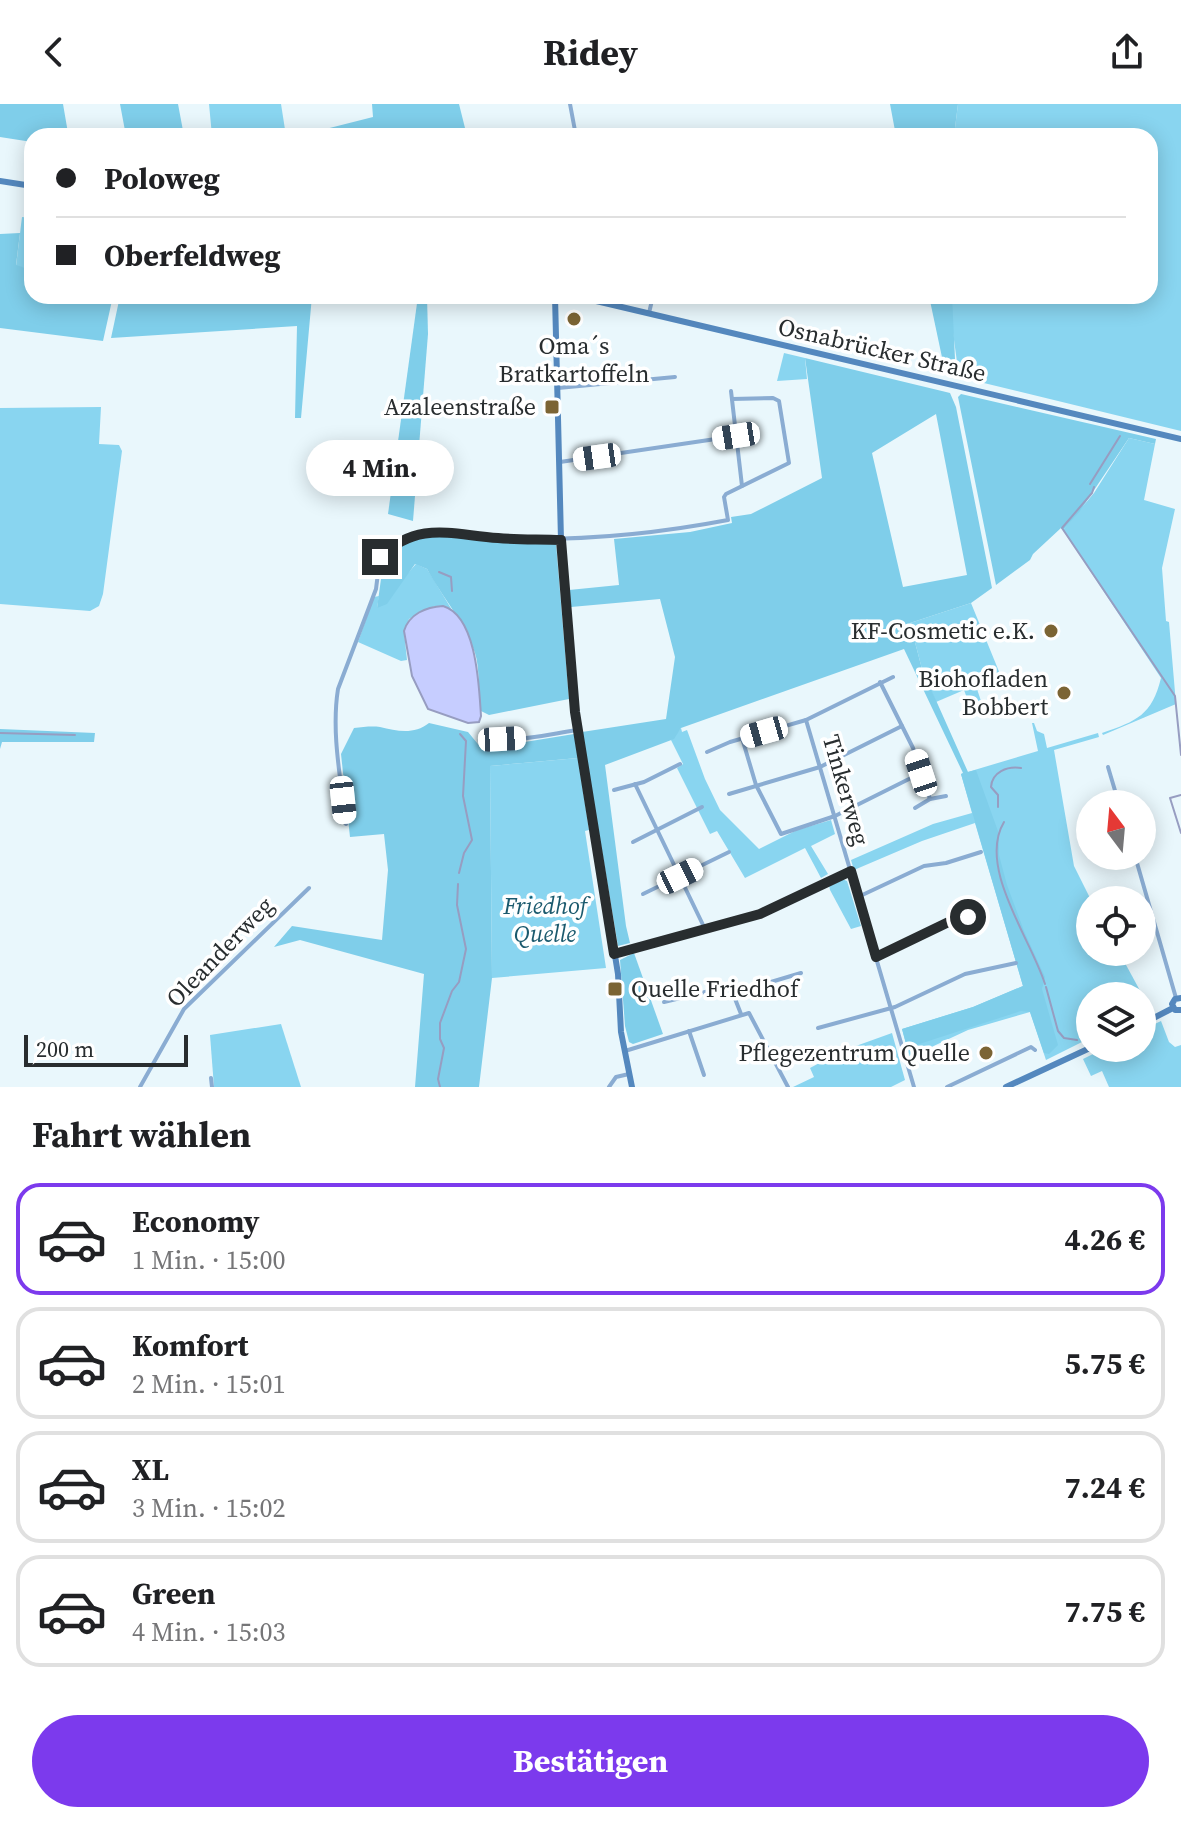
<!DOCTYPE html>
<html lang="de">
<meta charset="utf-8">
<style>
:root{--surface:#fff;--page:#f6f6f6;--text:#202124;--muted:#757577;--line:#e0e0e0;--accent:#7c3aed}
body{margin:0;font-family:"Source Serif 4",serif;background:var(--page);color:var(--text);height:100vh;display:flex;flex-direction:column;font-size:30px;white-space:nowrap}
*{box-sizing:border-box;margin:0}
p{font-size:26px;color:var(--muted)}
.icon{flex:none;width:44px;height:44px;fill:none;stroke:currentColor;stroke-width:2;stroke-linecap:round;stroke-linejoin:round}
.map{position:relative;height:983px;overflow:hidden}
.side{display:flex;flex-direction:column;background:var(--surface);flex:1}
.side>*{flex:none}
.banner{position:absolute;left:24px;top:24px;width:1134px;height:176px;border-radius:24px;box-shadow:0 4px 20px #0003;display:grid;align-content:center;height:176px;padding:0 32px;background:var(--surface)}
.needle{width:52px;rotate:344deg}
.tools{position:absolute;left:1076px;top:686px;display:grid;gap:16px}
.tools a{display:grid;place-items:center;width:80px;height:80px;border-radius:50%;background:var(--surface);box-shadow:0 4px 20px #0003;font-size:40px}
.scale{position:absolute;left:24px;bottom:20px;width:164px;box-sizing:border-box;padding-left:8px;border:4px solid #282d2f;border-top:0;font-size:22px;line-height:28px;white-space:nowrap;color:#282d2f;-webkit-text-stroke:6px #fff;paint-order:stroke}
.end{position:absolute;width:36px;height:36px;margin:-18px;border:10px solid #282d2f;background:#fff;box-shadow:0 0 0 4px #fff}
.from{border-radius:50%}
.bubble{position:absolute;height:56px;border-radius:28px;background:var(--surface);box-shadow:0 4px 20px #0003;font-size:26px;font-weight:700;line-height:56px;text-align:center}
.car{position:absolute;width:24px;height:48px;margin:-24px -12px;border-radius:10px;box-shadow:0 0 6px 2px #0007;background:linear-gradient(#fff 24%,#345 0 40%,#fff 0 76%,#345 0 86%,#fff 0)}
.banner b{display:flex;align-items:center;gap:28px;height:76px;font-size:30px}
.banner b+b{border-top:2px solid var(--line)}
.banner i{width:20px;height:20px;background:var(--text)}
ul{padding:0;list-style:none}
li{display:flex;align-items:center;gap:24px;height:112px;margin:0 16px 12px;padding:0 16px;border:4px solid var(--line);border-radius:24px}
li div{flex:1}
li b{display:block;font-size:30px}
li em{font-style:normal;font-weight:700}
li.on{border-color:var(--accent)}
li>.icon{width:72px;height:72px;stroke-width:1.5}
h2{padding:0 32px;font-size:36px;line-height:96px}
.action{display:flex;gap:16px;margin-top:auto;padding:16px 32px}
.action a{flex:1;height:92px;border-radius:48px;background:var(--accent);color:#fff;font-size:32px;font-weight:700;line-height:92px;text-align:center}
header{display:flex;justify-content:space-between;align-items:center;height:104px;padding:0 32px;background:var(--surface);font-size:36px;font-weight:700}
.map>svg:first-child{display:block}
.green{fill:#89d5f0}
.forest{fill:#7fceea;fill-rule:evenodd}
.water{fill:#c6cdff;stroke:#979dc1;stroke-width:2}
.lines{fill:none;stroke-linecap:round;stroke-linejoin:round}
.stream{stroke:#979dc1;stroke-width:2}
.street{stroke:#8aacd2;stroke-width:4}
.secondary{stroke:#5488be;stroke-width:6}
.route{stroke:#282d2f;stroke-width:10}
.poi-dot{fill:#7b6434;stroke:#fff;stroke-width:3}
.labels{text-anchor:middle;stroke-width:7;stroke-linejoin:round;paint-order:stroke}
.poi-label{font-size:24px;fill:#282d2f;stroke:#fff;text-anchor:end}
.street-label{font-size:24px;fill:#282d2f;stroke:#fff}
.park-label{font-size:24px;font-style:italic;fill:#1b5a6e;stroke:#fff}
</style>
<header><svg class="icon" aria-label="back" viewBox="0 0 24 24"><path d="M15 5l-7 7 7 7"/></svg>Ridey<svg class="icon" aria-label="share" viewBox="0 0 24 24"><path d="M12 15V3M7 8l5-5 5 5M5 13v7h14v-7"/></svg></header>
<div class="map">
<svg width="1181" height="983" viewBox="0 0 1181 983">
<rect width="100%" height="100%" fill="#e9f7fc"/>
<g class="green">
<path d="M209,0h72l5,32h-74z"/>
<path d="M958,0h223v327l-222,-54 -7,-52v-29h198v-160h-196z"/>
<path d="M22,113l10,1v52l-16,-4z"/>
<path d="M784,249l21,5 2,21 -30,2z"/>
<path d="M101,303l-2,37 20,1 3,6 -19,143 -4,12 -9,5 -90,-7v-196z"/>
<path d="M1129,334l26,6 -11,56 31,9 -13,59 4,53 3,1 7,82 -73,31 -1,-2c35,-12 50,-18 59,-55l-98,-148 31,-37z"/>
<path d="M416,460l11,5 25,41 -17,-4 -26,13 -5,12 3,29 -6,1 -43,-19 16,-45 5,-1 -2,12z"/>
<path d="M971,499l29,71 -24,12 6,18 -11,5 -7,-19 -28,12 -14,-33 -12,-46z"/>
<path d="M1032,619h2l3,8 7,3 3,14 51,-15 1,4 -45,13 20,116 17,34 -1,52h29l31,57 -8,4v-17h-52v42l-44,22 -16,-48 -62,18 -58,27 -8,-28 71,-22 50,-21 -48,-163 -53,18 -68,29 -3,-10 82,-36 39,-11 -11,-39 77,-23z"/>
<path d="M681,624l1,4 5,-2 18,49 15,31 39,39 38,-19 34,-10 4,14 -24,12 17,28 -7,4 -16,-30 -60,30 -28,-47 -7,3 -33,-66 6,-4 -12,-24z"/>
<path d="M578,654l11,72 -4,1 21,137 -114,10 -2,-212z"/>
<path d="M842,775l5,2 14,45 -10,3 -21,-39 -1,-5z"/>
<path d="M1161,917l8,21 6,5 6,-2v42h-72l-7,-16 -11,5 -8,-17 22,-11h37v-18z"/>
<path d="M281,920l20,63h-87l-4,-52z"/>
<path d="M892,929l13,47 -14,7h-98l21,-10 -4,-9 32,-17z"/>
</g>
<g class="forest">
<path d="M0,0h63l5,29 -36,3v6l-32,-5z"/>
<path d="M120,0h58l6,32h-58z"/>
<path d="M372,0h87l8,32h-169l75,-19z"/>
<path d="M890,0h68l-4,32h-58z"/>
<path d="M20,129l-4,32 16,5v26h81l-10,45 -103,-13v-94z"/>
<path d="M120,192h192l-11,122h-6l2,-92 -186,12z"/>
<path d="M418,192h9l1,38 -15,187 -25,-7z"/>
<path d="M929,192h23l3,63 -12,3z"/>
<path d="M805,254l141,34 4,1 6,14 36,181 -21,15 -61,20 12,46 46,103 8,-2 23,64v21l8,30 17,46 21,46 -3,12 16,56 -9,9 -5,-1 -14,-41 -9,-1 -114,37 -5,-19 71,-22 50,-21 -62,-212 2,-1 -59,-124 -223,79 -7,11 -69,26 21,161 4,17 -12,3 -36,-214 84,-13 9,-62 -15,-58 -89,8 -2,-17 50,-5 -5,-46 76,-7 42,-9 -1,-6 20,-3 71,-36zM936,310l31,161 -64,12 -31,-134z"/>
<path d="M961,290l195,45 -1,5 -26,-6 -49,73 -17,19 -2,-2 -28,26 -3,6 -34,25 -38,-188z"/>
<path d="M429,429l67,6 58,2 2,2 13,156 -80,16 -8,-4c-3,-18 -1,-43 -6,-58 -10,-31 -33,-56 -48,-84l-12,-5 -28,40 -10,4 7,-51 12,-10z"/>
<path d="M429,619l39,9 14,17 92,-15 4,24 -88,8 2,212 -13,109h-64l9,-113 -124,-34 -26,7 18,-21 90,14 6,-70 -4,-36 -34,3 -9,-83 13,-26c9,-1 18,-2 26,-1 17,4 34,8 49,-4z"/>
<path d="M0,625l95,4 -1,9h-92l-2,7z"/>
<path d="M634,849l29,81 -30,10 -4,-2 -4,-16 -5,-66z"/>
</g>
<path class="water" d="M443,502c34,10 36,81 38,110l-2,6 -11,1 -40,-14 -16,-33 -8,-45c5,-17 22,-24 39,-25z"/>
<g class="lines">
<g class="stream">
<path d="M1090,380l30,-48"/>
<path d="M1094,383l-2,6 -30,35 113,168 6,59"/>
<path d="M439,468l12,5 1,14"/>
<path d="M0,629l75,2"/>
<path d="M1181,691l-11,3 11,35"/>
<path d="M998,703v-12l-7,-8c1,-15 16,-21 30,-19"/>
<path d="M1004,718c-27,45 27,117 41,162"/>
<path d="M459,769l5,-20 8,-13 -9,-44 3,-55 -6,-7"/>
<path d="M1046,883l12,44 6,7 13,2"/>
<path d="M440,983l-2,-8 6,-31 -4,-9v-16l12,-32 7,-9 7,-33 -9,-44 1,-21"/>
</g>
<g class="street">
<path d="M570,0l6,32"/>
<path d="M729,192v3"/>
<path d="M649,209l4,-17"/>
<path d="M558,284l117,-11"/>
<path d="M731,287l11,95"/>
<path d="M560,358l176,-26"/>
<path d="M880,578l33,66 17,51 16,-3"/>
<path d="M806,616l108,367"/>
<path d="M483,631c29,10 65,-1 95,-5"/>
<path d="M742,634l14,47 25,49 54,-18 86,-43"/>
<path d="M707,648l23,-10 76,-22 87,-43"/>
<path d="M1108,663l11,37"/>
<path d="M635,680l70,145"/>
<path d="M614,686l30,-8 36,-18"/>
<path d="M729,690l91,-27 82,-41"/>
<path d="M915,704l15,-9"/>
<path d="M346,720c-5,-44 -15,-91 -8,-135l38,-100 4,-32c12,-12 31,-24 48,-26 30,-3 62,7 92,8 69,1 140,-6 208,-19l-4,-23 2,-3 63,-31 -10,-62 -6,-3 -41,1"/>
<path d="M633,738l69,-35"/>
<path d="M1135,752l41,142"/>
<path d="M643,790l86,-42"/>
<path d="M858,793l66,-31 22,-3 35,-11"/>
<path d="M614,850l146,-40 91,-43"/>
<path d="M876,853l83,-40 13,-2"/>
<path d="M734,889l67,-20"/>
<path d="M664,898l66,-16 11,28"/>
<path d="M818,924l77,-21 70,-33 51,-11"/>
<path d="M689,927l15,44"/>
<path d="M625,947l124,-38 39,74"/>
<path d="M211,974l1,9"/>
<path d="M140,983l44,-78 125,-121"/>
<path d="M609,983l7,-10 13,-3"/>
<path d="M947,983l84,-40 4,3"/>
</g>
<g class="secondary">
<path d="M0,77l32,5"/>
<path d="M555,192l6,244 12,157 45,277 3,58 11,55"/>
<path d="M575,192l606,143"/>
<path d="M1181,894l-6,1 -3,5 3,6h6"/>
<path d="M1142,920l31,-16"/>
<path d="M1006,983l84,-39"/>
</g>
</g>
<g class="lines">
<path class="route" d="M380,453c39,-37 72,-22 118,-19 21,2 42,1 63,2l14,172 39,242 146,-40 91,-43 25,86 83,-40h9"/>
</g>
<g class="poi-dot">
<circle cx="574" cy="215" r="8"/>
<rect x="544" y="295" width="16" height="16" rx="4"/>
<circle cx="1051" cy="527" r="8"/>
<circle cx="1064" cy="589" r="8"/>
<rect x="607" y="877" width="16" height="16" rx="4"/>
<circle cx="986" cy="949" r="8"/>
</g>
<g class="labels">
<g class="poi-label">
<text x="574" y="250" text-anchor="middle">Oma´s<tspan x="574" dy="28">Bratkartoffeln</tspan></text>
<text x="536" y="311">Azaleenstraße</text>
<text x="1035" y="535">KF-Cosmetic e.K.</text>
<text x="1048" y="583">Biohofladen<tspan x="1048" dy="28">Bobbert</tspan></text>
<text x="631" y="893" text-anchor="start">Quelle Friedhof</text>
<text x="970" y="957">Pflegezentrum Quelle</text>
</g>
<g class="street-label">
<text transform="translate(882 246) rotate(13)" y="8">Osnabrücker Straße</text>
<text transform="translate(846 686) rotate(74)" y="8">Tinkerweg</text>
<text transform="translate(220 848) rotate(-46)" y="8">Oleanderweg</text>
</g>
<g class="park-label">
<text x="545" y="810">Friedhof<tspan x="545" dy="28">Quelle</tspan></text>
</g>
</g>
</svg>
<div class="tools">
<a><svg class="needle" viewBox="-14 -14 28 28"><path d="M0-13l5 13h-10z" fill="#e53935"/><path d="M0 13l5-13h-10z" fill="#757577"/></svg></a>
<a><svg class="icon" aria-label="locate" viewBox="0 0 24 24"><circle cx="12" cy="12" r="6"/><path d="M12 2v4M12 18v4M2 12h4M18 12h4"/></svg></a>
<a><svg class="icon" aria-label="layers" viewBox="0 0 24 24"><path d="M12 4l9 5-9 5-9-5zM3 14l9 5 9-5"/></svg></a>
</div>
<div class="scale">200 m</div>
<i class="end from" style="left:968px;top:813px"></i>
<i class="end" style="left:380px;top:453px"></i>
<div class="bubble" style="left:306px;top:336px;width:148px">4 Min.</div>
<i class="car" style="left:736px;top:332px;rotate:261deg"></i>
<i class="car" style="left:597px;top:353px;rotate:262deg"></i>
<i class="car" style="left:764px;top:628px;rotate:254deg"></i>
<i class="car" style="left:502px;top:635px;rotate:87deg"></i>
<i class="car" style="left:921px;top:669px;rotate:342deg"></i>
<i class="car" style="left:343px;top:696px;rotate:174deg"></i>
<i class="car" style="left:680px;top:772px;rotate:64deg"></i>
<div class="banner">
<b><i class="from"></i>Poloweg</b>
<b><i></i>Oberfeldweg</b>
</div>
</div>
<section class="side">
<h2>Fahrt wählen</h2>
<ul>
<li class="on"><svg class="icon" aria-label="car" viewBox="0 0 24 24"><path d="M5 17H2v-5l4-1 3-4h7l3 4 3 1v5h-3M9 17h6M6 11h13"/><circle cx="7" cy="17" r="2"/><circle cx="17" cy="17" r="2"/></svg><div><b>Economy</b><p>1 Min. · 15:00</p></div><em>4.26 €</em></li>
<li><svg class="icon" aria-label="car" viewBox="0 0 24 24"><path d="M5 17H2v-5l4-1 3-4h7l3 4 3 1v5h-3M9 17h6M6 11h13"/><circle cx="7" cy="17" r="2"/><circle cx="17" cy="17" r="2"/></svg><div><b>Komfort</b><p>2 Min. · 15:01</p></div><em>5.75 €</em></li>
<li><svg class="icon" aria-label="car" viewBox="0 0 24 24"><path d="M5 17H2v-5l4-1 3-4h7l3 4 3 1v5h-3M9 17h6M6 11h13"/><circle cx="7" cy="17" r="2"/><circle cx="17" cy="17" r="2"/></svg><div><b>XL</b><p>3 Min. · 15:02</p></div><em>7.24 €</em></li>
<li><svg class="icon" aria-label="car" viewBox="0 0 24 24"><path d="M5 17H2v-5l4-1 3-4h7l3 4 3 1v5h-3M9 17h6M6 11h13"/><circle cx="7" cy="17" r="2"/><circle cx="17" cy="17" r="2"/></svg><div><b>Green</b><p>4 Min. · 15:03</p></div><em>7.75 €</em></li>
</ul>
<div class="action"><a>Bestätigen</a></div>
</section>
